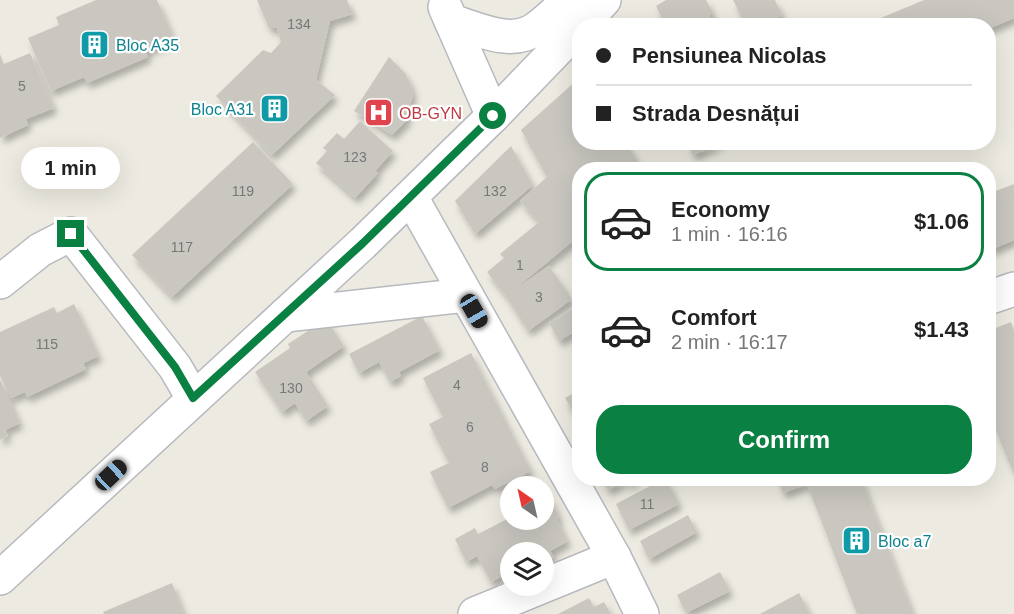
<!DOCTYPE html>
<meta charset="utf-8">
<style>
:root{--surface:#fff;--page:#f6f6f6;--text:#222;--muted:#767676;--line:#e0e0e0;--accent:#0b8043}
body{margin:0;font-family:Arial,sans-serif;background:var(--page);color:var(--text);height:100vh;display:flex;flex-direction:column;font-size:22px;white-space:nowrap}
*{box-sizing:border-box;margin:0}
p{font-size:20px;color:var(--muted)}
.icon{flex:none;width:33px;height:33px;fill:none;stroke:currentColor;stroke-width:2;stroke-linecap:round;stroke-linejoin:round}
.map{position:relative;flex:1;overflow:hidden}
.drawer{position:absolute;left:572px;top:162px;width:424px;height:324px;display:flex;flex-direction:column;background:var(--surface);border-radius:24px;box-shadow:0 6px 24px #0002}
.drawer>*{flex:none}
.guide{position:absolute;left:572px;top:18px;width:424px;height:132px;border-radius:24px;box-shadow:0 6px 24px #0002;display:grid;align-content:center;height:132px;padding:0 24px;background:var(--surface)}
.needle{width:39px;rotate:326deg}
.controls{position:absolute;left:500px;top:476px;display:grid;gap:12px}
.controls a{display:grid;place-items:center;width:54px;height:54px;border-radius:50%;background:var(--surface);box-shadow:0 6px 24px #0002;font-size:30px}
.end{position:absolute;width:27px;height:27px;margin:-14px;border:8px solid #0b8043;background:#fff;box-shadow:0 0 0 3px #fff}
.from{border-radius:50%}
.bubble{position:absolute;height:42px;border-radius:21px;background:var(--surface);box-shadow:0 6px 24px #0002;font-size:20px;font-weight:800;line-height:42px;text-align:center}
.car{position:absolute;width:18px;height:36px;margin:-18px -9px;border-radius:8px;box-shadow:0 0 4px 2px #0007;background:linear-gradient(#222 24%,#8ab4d8 0 40%,#222 0 76%,#8ab4d8 0 86%,#222 0)}
.guide b{display:flex;align-items:center;gap:21px;height:57px;font-size:22px}
.guide b+b{border-top:2px solid var(--line)}
.guide i{width:15px;height:15px;background:var(--text)}
ul{padding:10px 0 0;list-style:none}
li{display:flex;align-items:center;gap:18px;height:99px;margin:0 12px 9px;padding:0 12px;border:3px solid transparent;border-radius:24px}
li div{flex:1}
li b{display:block;font-size:22px}
li em{font-style:normal;font-weight:800}
li.active{border-color:var(--accent)}
li>.icon{width:54px;height:54px;stroke-width:1.5}
.action{display:flex;gap:12px;margin-top:auto;padding:12px 24px}
.action a{flex:1;height:69px;border-radius:24px;background:var(--accent);color:#fff;font-size:24px;font-weight:800;line-height:69px;text-align:center}
.map>svg:first-child{display:block}
.building{fill:#cac7c1;filter:url(#shadow)}
.lines{fill:none;stroke-linecap:round;stroke-linejoin:round}
.minor-casing{stroke:#b7b9be;stroke-width:36}
.minor{stroke:#fff;stroke-width:33}
.route{stroke:#0b8043;stroke-width:8}
.labels{text-anchor:middle;stroke-width:4.5;stroke-linejoin:round;paint-order:stroke}
.number-label{font-size:14px;fill:#76787a}
.culture-label{font-size:16px;fill:#0d838f;stroke:#fff;text-anchor:start}
.health-label{font-size:16px;fill:#be3a42;stroke:#fff;text-anchor:start}
</style>
<div class="map">
<svg width="1014" height="614" viewBox="0 0 1014 614">
<defs>
<filter id="shadow"><feDropShadow dx="3.5" dy="6" stdDeviation="3" flood-color="#0004"/></filter>
</defs>
<rect width="100%" height="100%" fill="#edebe1"/>
<g class="building">
<path d="M96,0h61l17,39 -28,12 2,6 -61,26 -3,-6 -33,14 -23,-53 31,-13 -3,-8z"/>
<path d="M257,0h90l6,14 -23,7 -14,59 19,15 -63,60 -56,-59 47,-46 8,3 10,-11 -4,-14h-8z"/>
<path d="M666,0h40l7,13 -4,2 6,11h-55l-2,-5 4,-3 -6,-12z"/>
<path d="M733,0h42l7,15 -18,11h-18z"/>
<path d="M924,0h90v18l-26,11v-3l-124,-1z"/>
<path d="M30,53l24,55 -28,11 2,6 -28,13v-84l4,10z"/>
<path d="M389,57l16,16 6,12 2,10 -7,26 -14,14 -38,-24z"/>
<path d="M577,80l2,2v60h47l17,28h-64v66l-68,56 38,-26 23,33 -44,32 -22,-35 -19,-24 17,-14 -4,-4 39,-32 -19,-21 27,-24 -26,-47z"/>
<path d="M360,121l33,30 -18,20 3,2 -23,25 -39,-35 11,-12 -4,-3 14,-15 7,6z"/>
<path d="M253,142l40,42 -121,113 -40,-42z"/>
<path d="M687,142h34v1l-28,12z"/>
<path d="M511,146l22,39 -58,49 -20,-33z"/>
<path d="M1014,184v56l-26,11v-57z"/>
<path d="M74,304l25,52 -16,7 3,6 -59,28 -2,-5 -14,6 -11,-22v-44l54,-25 3,6z"/>
<path d="M579,305v24l-20,12 -10,-18z"/>
<path d="M422,316l18,34 -41,22 2,4 -11,6 -11,-20 -20,11 -10,-19z"/>
<path d="M326,319l18,27 -38,26 22,34 -22,15 -11,-18 -13,9 -27,-40 35,-24 -2,-4z"/>
<path d="M1011,322l3,9v144l-26,-64v-80z"/>
<path d="M471,353l60,118 -36,18 -3,-4 -44,23 -18,-36 19,-9 -20,-39 14,-7 -20,-39z"/>
<path d="M0,379l20,44 -15,7 3,6 -8,4z"/>
<path d="M579,390v27l-2,1 -12,-20z"/>
<path d="M602,478h37l-10,6 -3,-4 -18,10z"/>
<path d="M665,478l14,26 -50,26 -13,-26z"/>
<path d="M777,478h84l52,136h-56l-50,-130 -24,9z"/>
<path d="M550,498l9,19 -2,2 11,22 -18,10 4,6 -11,6v-11h-33v20l-19,10 -14,-26 -11,6 -11,-23 20,-11 3,6 31,-16 -3,-5 4,-2v8h33v-18z"/>
<path d="M688,515l9,17 -48,27 -9,-18z"/>
<path d="M720,572l10,19 -44,22 -9,-18z"/>
<path d="M172,583l12,31h-80l-1,-2z"/>
<path d="M799,593l11,21h-50z"/>
<path d="M589,598l5,9 10,-5 7,12h-53z"/>
</g>
<g class="lines">
<defs>
<g id="minor">
<path d="M445,7l48,109"/>
<path d="M451,21c27,8 61,26 86,7 11,-8 22,-19 32,-28"/>
<path d="M580,26l24,-26"/>
<path d="M411,197l203,360 28,57"/>
<path d="M0,282l40,-32 31,-16 104,133 18,31"/>
<path d="M988,298l26,-9"/>
<path d="M285,315l181,-20"/>
<path d="M0,578l363,-335 130,-127 86,-89"/>
<path d="M475,614l139,-57"/>
</g>
</defs>
<use href="#minor" class="minor-casing"/>
<use href="#minor" class="minor"/>
</g>
<g class="lines">
<path class="route" d="M71,234l104,133 18,31 170,-155 130,-127"/>
</g>
<defs>
<symbol id="building-square" viewBox="-11 -11 22 22"><rect x="-9" y="-9" width="18" height="18" rx="4" fill="#0f9aa8" stroke="#fff"/><path d="M-4-6H4V6H1V3H-1V6H-4ZM-2.5-4.3h1.7v1.8h-1.7ZM.8-4.3h1.7v1.8H.8ZM-2.5-1h1.7V.8h-1.7ZM.8-1h1.7V.8H.8Z" fill="#fff"/></symbol>
<symbol id="hospital-square" viewBox="-11 -11 22 22"><rect x="-9" y="-9" width="18" height="18" rx="4" fill="#e0444e" stroke="#fff"/><path d="M-5-5h3v3.5h4V-5h3V5h-3V1.5h-4V5h-3Z" fill="#fff"/></symbol>
</defs>
<g fill-rule="evenodd">
<use href="#building-square" x="78" y="28" width="33" height="33"/>
<use href="#building-square" x="258" y="92" width="33" height="33"/>
<use href="#hospital-square" x="362" y="96" width="33" height="33"/>
<use href="#building-square" x="840" y="524" width="33" height="33"/>
</g>
<g class="labels">
<g class="number-label">
<text x="299" y="29">134</text>
<text x="22" y="91">5</text>
<text x="355" y="162">123</text>
<text x="243" y="196">119</text>
<text x="495" y="196">132</text>
<text x="182" y="252">117</text>
<text x="520" y="270">1</text>
<text x="539" y="302">3</text>
<text x="47" y="349">115</text>
<text x="457" y="390">4</text>
<text x="291" y="393">130</text>
<text x="470" y="432">6</text>
<text x="485" y="472">8</text>
<text x="647" y="509">11</text>
</g>
<g class="culture-label">
<text x="116" y="51">Bloc A35</text>
<text x="254" y="115" text-anchor="end">Bloc A31</text>
<text x="878" y="547">Bloc a7</text>
</g>
<g class="health-label">
<text x="399" y="119">OB-GYN</text>
</g>
</g>
</svg>
<div class="controls">
<a><svg class="needle" viewBox="-14 -14 28 28"><path d="M0-13l5 13h-10z" fill="#e53935"/><path d="M0 13l5-13h-10z" fill="#767676"/></svg></a>
<a><svg class="icon" aria-label="layers" viewBox="0 0 24 24"><path d="M12 4l9 5-9 5-9-5zM3 14l9 5 9-5"/></svg></a>
</div>
<i class="end from" style="left:493px;top:116px"></i>
<i class="end" style="left:71px;top:234px"></i>
<div class="bubble" style="left:21px;top:147px;width:99px">1 min</div>
<i class="car" style="left:474px;top:311px;rotate:150deg"></i>
<i class="car" style="left:111px;top:475px;rotate:47deg"></i>
<div class="guide">
<b><i class="from"></i>Pensiunea Nicolas</b>
<b><i></i>Strada Desnățui</b>
</div>
<section class="drawer">
<ul>
<li class="active"><svg class="icon" aria-label="car" viewBox="0 0 24 24"><path d="M5 17H2v-5l4-1 3-4h7l3 4 3 1v5h-3M9 17h6M6 11h13"/><circle cx="7" cy="17" r="2"/><circle cx="17" cy="17" r="2"/></svg><div><b>Economy</b><p>1 min · 16:16</p></div><em>$1.06</em></li>
<li><svg class="icon" aria-label="car" viewBox="0 0 24 24"><path d="M5 17H2v-5l4-1 3-4h7l3 4 3 1v5h-3M9 17h6M6 11h13"/><circle cx="7" cy="17" r="2"/><circle cx="17" cy="17" r="2"/></svg><div><b>Comfort</b><p>2 min · 16:17</p></div><em>$1.43</em></li>
</ul>
<div class="action"><a>Confirm</a></div>
</section>
</div>
